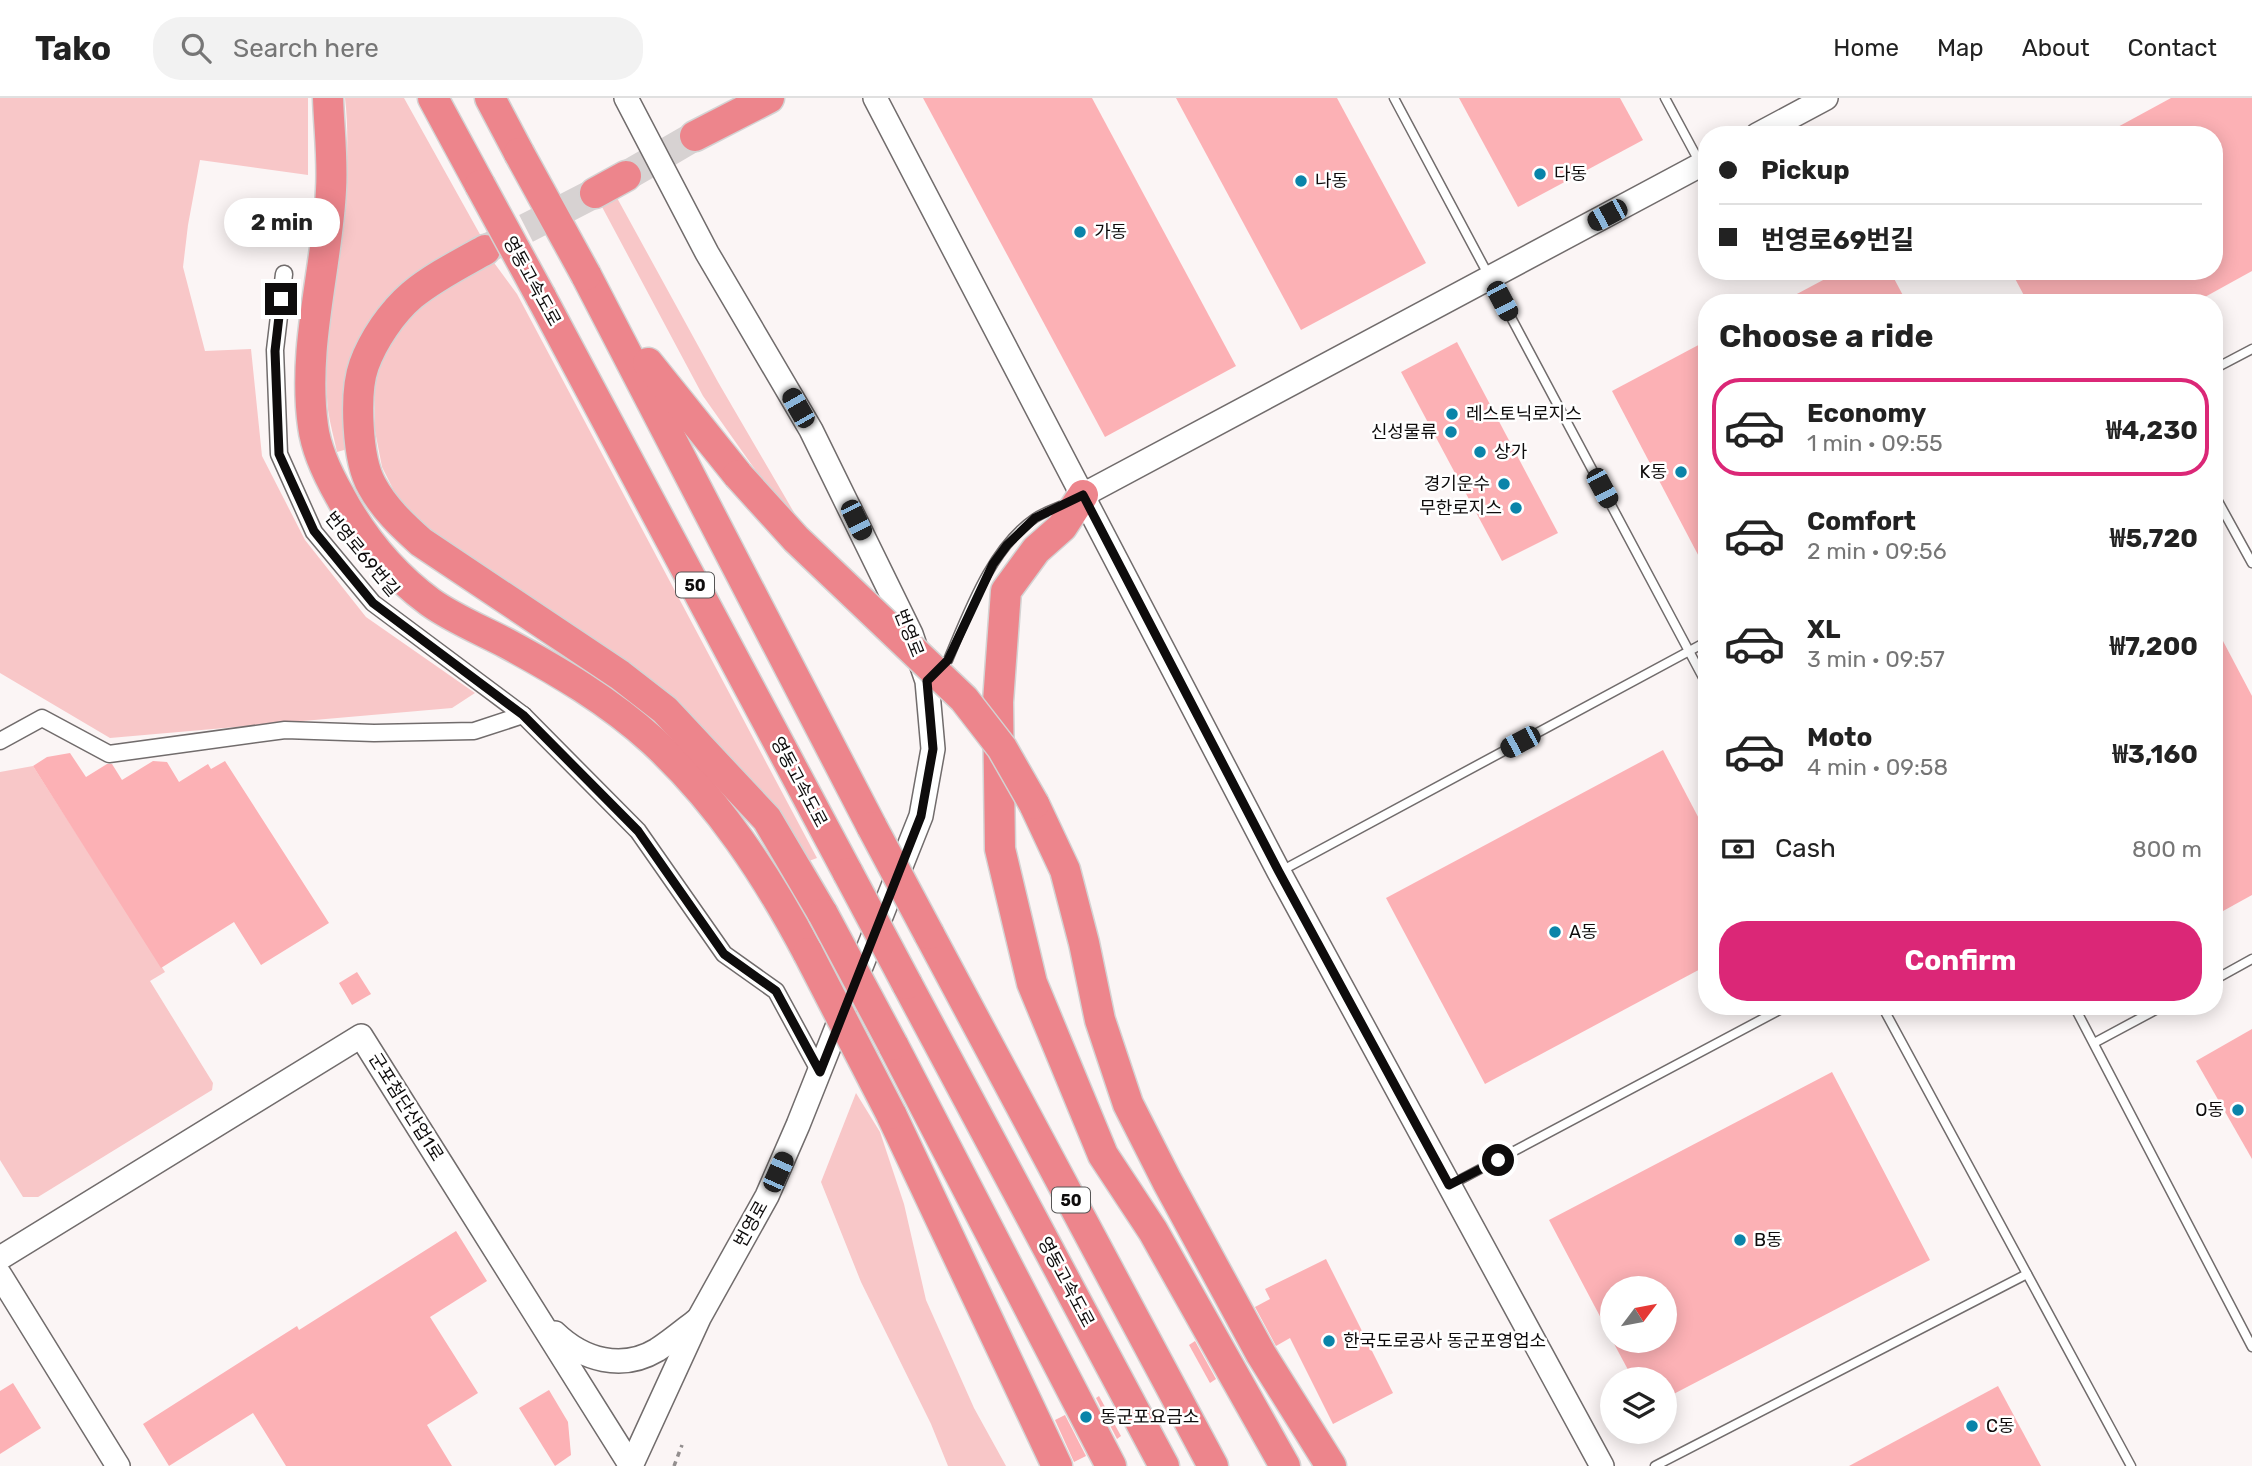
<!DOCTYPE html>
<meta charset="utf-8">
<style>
:root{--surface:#fff;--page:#f2f2f2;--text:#222;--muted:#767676;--line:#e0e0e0;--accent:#db2777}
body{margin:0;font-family:Rubik,"Noto Sans KR",sans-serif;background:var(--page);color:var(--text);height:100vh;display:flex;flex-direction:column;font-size:26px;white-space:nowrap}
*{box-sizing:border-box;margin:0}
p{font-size:23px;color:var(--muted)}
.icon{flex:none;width:38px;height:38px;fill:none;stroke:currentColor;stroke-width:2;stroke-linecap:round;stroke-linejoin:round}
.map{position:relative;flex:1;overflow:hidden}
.details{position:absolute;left:1698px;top:196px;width:525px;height:721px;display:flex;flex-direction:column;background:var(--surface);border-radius:28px;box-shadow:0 4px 18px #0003}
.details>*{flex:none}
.hud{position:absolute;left:1698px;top:28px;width:525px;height:154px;border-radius:28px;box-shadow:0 4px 18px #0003;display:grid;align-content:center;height:154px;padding:0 21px;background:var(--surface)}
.needle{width:46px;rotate:58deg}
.fabs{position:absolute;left:1600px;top:1178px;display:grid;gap:14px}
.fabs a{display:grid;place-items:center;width:77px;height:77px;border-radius:50%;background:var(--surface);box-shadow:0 4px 18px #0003;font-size:35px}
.end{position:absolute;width:32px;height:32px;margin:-16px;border:9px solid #0e0c0c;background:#fff;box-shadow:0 0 0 4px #fff}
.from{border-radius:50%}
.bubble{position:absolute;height:49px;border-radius:24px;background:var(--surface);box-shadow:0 4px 18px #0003;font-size:23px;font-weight:700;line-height:49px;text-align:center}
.car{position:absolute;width:21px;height:42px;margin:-21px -10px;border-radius:9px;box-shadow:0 0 5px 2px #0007;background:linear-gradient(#222 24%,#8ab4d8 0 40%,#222 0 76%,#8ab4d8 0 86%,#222 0)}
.hud b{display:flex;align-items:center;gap:24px;height:66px;font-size:26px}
.hud b+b{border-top:2px solid var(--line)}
.hud i{width:18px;height:18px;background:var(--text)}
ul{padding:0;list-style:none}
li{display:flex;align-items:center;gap:21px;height:98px;margin:0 14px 10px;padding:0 7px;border:4px solid transparent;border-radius:28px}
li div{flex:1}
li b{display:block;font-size:26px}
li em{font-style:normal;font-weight:700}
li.on{border-color:var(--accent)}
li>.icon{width:63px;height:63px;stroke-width:1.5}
h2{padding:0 21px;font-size:32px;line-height:84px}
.pay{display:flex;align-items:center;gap:18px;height:77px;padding:0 21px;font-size:26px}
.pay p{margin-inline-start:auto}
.action{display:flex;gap:14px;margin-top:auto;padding:14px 21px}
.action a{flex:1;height:80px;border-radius:28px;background:var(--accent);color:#fff;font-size:28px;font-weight:700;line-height:80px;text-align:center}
header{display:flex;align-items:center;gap:42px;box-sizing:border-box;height:98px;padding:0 35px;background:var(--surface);border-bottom:2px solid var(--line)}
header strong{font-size:33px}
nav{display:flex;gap:38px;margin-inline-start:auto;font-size:24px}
.search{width:490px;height:63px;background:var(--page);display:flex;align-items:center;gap:18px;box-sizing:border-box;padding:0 24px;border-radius:28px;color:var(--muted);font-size:26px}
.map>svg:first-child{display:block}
.green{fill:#f8c7c8}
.building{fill:#fcb1b5}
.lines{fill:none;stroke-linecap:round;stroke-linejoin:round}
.highway-tunnel{stroke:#d7d2d2;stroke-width:30;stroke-dasharray:30 15;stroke-linecap:butt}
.lane-casing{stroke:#716c6c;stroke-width:11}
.street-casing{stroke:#716c6c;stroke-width:19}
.secondary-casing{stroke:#716c6c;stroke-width:26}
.highway-casing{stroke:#d4d3d3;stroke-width:33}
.path{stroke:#938f8f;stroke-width:3.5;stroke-dasharray:5 5;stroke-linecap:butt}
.lane{stroke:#fff;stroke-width:8}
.street{stroke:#fff;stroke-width:16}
.secondary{stroke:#fff;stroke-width:23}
.highway{stroke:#ed858c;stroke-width:30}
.highway-bridge-casing{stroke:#d4d3d3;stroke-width:33;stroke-linecap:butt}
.highway-bridge{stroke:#ed858c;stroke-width:30}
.route{stroke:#0e0c0c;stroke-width:9}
.poi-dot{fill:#0a84a9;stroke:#fff;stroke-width:2.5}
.labels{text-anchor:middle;stroke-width:5;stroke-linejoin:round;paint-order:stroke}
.shield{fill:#fff;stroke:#565555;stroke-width:2}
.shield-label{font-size:16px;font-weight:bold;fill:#0e0c0c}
.poi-label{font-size:18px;fill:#0e0c0c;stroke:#fff;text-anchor:start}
.street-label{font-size:18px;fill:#0e0c0c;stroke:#fff}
</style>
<header>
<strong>Tako</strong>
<div class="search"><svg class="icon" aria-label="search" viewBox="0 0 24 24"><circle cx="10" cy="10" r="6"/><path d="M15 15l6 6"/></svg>Search here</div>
<nav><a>Home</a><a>Map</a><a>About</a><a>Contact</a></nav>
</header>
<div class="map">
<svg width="2252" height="1368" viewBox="0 0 2252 1368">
<rect width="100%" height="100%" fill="#fbf5f5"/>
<g class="green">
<path d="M0,0h308v77l-108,-15 -12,65 -5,42 22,84 46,-2 11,107 43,84 61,77 109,76 -23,15 -342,30 -110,-65z"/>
<path d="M345,0h59l78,140 -88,56 -43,154 -14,4c-3,-14 -7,-28 -9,-42 -10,-105 29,-208 17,-312z"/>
<path d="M616,98l102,186 88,151 -45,-55 -58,-82 -102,-191z"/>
<path d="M492,162l25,34 300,564 -8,3 -131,-154 -199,-145 -53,-32 -27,-29 -17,-34 -7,-36 -1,-57 18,-38 24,-31z"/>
<path d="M33,668l132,206 -15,9 63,102 -1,7 -174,107h-15l-23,-37v-388z"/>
<path d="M856,995l24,39 24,72 22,96 48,108 32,58h-58l-17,-42 -70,-142 -40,-100z"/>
</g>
<g class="building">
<path d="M923,0h169l144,268 -131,71z"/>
<path d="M1176,0h161l89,165 -125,67z"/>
<path d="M1459,0h161l23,42 -125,67z"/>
<path d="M2171,0h81v173l-58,32h-166l-17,-32h203v-136h-111z"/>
<path d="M1840,173h50l17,32h-127z"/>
<path d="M1706,243v229l-94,-179z"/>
<path d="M1457,244l101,191 -56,28 -101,-189z"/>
<path d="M2214,526l38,72v199l-38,21z"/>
<path d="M1663,652l43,82v134l-221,118 -99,-186z"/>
<path d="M70,655l16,24 21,-13h5l10,16 31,-19 14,1 12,20 29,-18 3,5 14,-8 104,162 -68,42 -27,-43 -73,46 -128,-202 14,-9z"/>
<path d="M357,874l14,22 -19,11 -13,-22z"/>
<path d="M2252,931v130l-56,-98z"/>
<path d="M1832,974l98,188 -266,139v-20h-31l-21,-39h52v-52h-52v51l-63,-119z"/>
<path d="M456,1133l31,50 -57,36 48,76 -51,32 25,41h-166l-33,-53 -84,53 -26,-42 154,-98 2,4z"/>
<path d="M1326,1161l67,134 -60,31 -43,-86 -14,8 -21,-39 15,-8 -5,-10z"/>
<path d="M1195,1243l21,38 -6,4 -21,-38z"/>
<path d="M13,1285l28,45 -41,26v-63z"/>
<path d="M1998,1288l43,80h-192z"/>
<path d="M549,1292l19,32 3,33 -16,11 -36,-58z"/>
<path d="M1099,1298l22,40 -4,3 -21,-41z"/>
<path d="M1065,1317l21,41 -12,6 -19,-42z"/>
</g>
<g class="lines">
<g class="highway-tunnel">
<path d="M626,78l69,-40"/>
<path d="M486,151l109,-56"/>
</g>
<defs>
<g id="lane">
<path d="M1394,0l312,585"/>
<path d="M1665,0l35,65"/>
<path d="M2214,271l38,-20"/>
<path d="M2214,396l38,69"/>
<path d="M939,571l9,-9c20,-47 43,-112 87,-142 9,-6 21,-10 30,-14"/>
<path d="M1281,773l425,-229"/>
<path d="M2214,882l38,-21"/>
<path d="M1882,908l249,460"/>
<path d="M2074,908l178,341"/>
<path d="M2094,945l69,-37"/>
<path d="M1452,1086l335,-178"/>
<path d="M1655,1368l372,-192"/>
</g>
<g id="street">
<path d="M284,176l-9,76 4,104 35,78 59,71 150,112 115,116 86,123 52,37 44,81"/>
<path d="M0,643l42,-23 67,36 176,-24 89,3 100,-2 49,-16"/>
</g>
<g id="secondary">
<path d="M626,0l81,155 104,177 100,204 16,47 6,68 -12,67 -123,309 -31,71 -68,122 -68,148"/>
<path d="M875,0l404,774 323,594"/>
<path d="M1757,37l69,-37"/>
<path d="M1083,397l623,-333"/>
<path d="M0,1160l361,-222 270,430"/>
<path d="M0,1177l118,191"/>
<path d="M555,1235c28,27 67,38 102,17 14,-9 27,-20 40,-30"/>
</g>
<g id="highway">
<path d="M328,0c1,30 5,62 3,92 -4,78 -29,157 -18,236 3,24 15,49 27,70 22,41 52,78 90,106 22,16 51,28 76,41 52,28 103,58 147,98 66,61 113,133 155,212"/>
<path d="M433,0l47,87"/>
<path d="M490,0l29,55"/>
<path d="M695,38l74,-38"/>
<path d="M595,95l31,-17"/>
<path d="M485,152c-25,14 -51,27 -73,45 -20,17 -39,45 -48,70 -10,28 -7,95 8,121 12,22 30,39 49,56l199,133 45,35 102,109 56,95"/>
<path d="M586,177l286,552"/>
<path d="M541,199l307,576"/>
<path d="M648,265l90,112"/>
<path d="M1083,397l-21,32 -26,23 -30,41 -8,111 2,147 32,134 71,172 50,76 132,235"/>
<path d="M1034,706l31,66 19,73 16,77 28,84 39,77 94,173 70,112"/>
<path d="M929,836l284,532"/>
<path d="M907,886l257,482"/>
<path d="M893,947l218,421"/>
<path d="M891,1016l166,352"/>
</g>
</defs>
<use href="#lane" class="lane-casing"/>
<use href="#street" class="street-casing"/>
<use href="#secondary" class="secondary-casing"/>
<use href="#highway" class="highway-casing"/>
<path class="path" d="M674,1368l8,-21"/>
<use href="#lane" class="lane"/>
<use href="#street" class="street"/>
<use href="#secondary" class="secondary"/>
<use href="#highway" class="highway"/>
<defs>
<g id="highway-bridge">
<path d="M519,55l67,122"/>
<path d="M480,87l61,112"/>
<path d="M738,377l58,64 168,160 38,49 32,56"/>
<path d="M872,729l57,107"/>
<path d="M848,775l59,111"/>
<path d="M823,816l70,131"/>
<path d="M808,855l83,161"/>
</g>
</defs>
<use href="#highway-bridge" class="highway-bridge-casing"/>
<use href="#highway-bridge" class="highway-bridge"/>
</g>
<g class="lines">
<path class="route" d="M281,201l-6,52 4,103 35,77 59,72 150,112 115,116 86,123 52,37 44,81 101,-256 12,-67 -6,-68 21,-21 45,-96 14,-19 28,-27 48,-23 196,377 170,313 49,-25"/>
</g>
<g class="poi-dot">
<circle cx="1540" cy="76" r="7"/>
<circle cx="1301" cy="83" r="7"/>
<circle cx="1080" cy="134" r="7"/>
<circle cx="1452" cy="316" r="7"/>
<circle cx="1451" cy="334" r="7"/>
<circle cx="1480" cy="354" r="7"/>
<circle cx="1681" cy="374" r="7"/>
<circle cx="1504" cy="386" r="7"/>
<circle cx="1516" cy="410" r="7"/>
<circle cx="1555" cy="834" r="7"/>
<circle cx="2238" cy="1012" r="7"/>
<circle cx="1740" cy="1142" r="7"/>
<circle cx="1329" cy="1243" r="7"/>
<circle cx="1086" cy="1319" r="7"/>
<circle cx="1972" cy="1328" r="7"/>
</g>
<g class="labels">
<g class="shield">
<rect x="676" y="474.5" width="38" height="25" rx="5"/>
<rect x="1052" y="1089.5" width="38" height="25" rx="5"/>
</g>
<g class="shield-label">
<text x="695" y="493">50</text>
<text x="1071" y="1108">50</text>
</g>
<g class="poi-label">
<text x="1554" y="82">다동</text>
<text x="1315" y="89">나동</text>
<text x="1094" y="140">가동</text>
<text x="1466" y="322">레스토닉로지스</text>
<text x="1437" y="340" text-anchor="end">신성물류</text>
<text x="1494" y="360">상가</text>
<text x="1667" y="380" text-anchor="end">K동</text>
<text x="1490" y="392" text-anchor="end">경기운수</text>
<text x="1502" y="416" text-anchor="end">무한로지스</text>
<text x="1569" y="840">A동</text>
<text x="2224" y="1018" text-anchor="end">O동</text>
<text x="1754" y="1148">B동</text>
<text x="1343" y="1249">한국도로공사 동군포영업소</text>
<text x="1100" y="1325">동군포요금소</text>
<text x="1986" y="1334">C동</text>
</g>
<g class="street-label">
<text transform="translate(532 183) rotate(61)" y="6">영동고속도로</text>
<text transform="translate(362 456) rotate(50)" y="6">번영로69번길</text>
<text transform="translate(909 535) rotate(68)" y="6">번영로</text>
<text transform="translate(799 684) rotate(62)" y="6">영동고속도로</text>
<text transform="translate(406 1009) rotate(58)" y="6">군포첨단산업1로</text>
<text transform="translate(751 1126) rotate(-61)" y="6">번영로</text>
<text transform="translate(1066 1184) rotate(62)" y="6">영동고속도로</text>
</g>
</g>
</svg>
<div class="fabs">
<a><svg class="needle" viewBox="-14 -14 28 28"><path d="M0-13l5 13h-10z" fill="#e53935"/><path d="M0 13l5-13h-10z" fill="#767676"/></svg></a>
<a><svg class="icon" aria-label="layers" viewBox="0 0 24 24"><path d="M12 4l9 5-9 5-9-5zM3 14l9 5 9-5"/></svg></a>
</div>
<i class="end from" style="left:1498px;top:1062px"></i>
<i class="end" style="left:281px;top:201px"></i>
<div class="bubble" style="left:224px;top:100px;width:116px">2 min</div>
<i class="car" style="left:1607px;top:117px;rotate:242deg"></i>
<i class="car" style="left:1502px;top:203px;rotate:152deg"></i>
<i class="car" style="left:798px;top:310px;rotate:330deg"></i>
<i class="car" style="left:1602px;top:390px;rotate:152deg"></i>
<i class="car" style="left:856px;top:422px;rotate:154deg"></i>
<i class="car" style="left:1520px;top:644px;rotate:242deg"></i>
<i class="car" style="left:778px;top:1074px;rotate:24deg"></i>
<div class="hud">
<b><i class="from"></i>Pickup</b>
<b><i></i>번영로69번길</b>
</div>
<section class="details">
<h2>Choose a ride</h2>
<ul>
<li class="on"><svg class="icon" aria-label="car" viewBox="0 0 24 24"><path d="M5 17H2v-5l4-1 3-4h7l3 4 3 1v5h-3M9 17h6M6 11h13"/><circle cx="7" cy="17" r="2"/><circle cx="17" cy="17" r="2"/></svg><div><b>Economy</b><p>1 min · 09:55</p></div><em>₩4,230</em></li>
<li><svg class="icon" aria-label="car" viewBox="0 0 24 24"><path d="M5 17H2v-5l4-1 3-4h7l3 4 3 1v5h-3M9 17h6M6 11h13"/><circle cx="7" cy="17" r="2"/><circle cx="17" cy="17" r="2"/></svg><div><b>Comfort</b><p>2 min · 09:56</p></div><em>₩5,720</em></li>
<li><svg class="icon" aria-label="car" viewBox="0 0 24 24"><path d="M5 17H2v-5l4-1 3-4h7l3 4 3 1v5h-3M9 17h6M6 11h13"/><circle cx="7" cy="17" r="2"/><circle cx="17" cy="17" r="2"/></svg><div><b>XL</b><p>3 min · 09:57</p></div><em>₩7,200</em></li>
<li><svg class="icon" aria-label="car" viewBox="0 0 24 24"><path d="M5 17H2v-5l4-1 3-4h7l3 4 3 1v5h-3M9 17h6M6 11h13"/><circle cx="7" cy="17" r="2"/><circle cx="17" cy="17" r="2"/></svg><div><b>Moto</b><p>4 min · 09:58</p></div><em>₩3,160</em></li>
</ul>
<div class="pay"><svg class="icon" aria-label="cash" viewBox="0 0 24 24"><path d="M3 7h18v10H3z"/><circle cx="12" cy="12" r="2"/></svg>Cash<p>800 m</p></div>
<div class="action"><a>Confirm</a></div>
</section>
</div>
